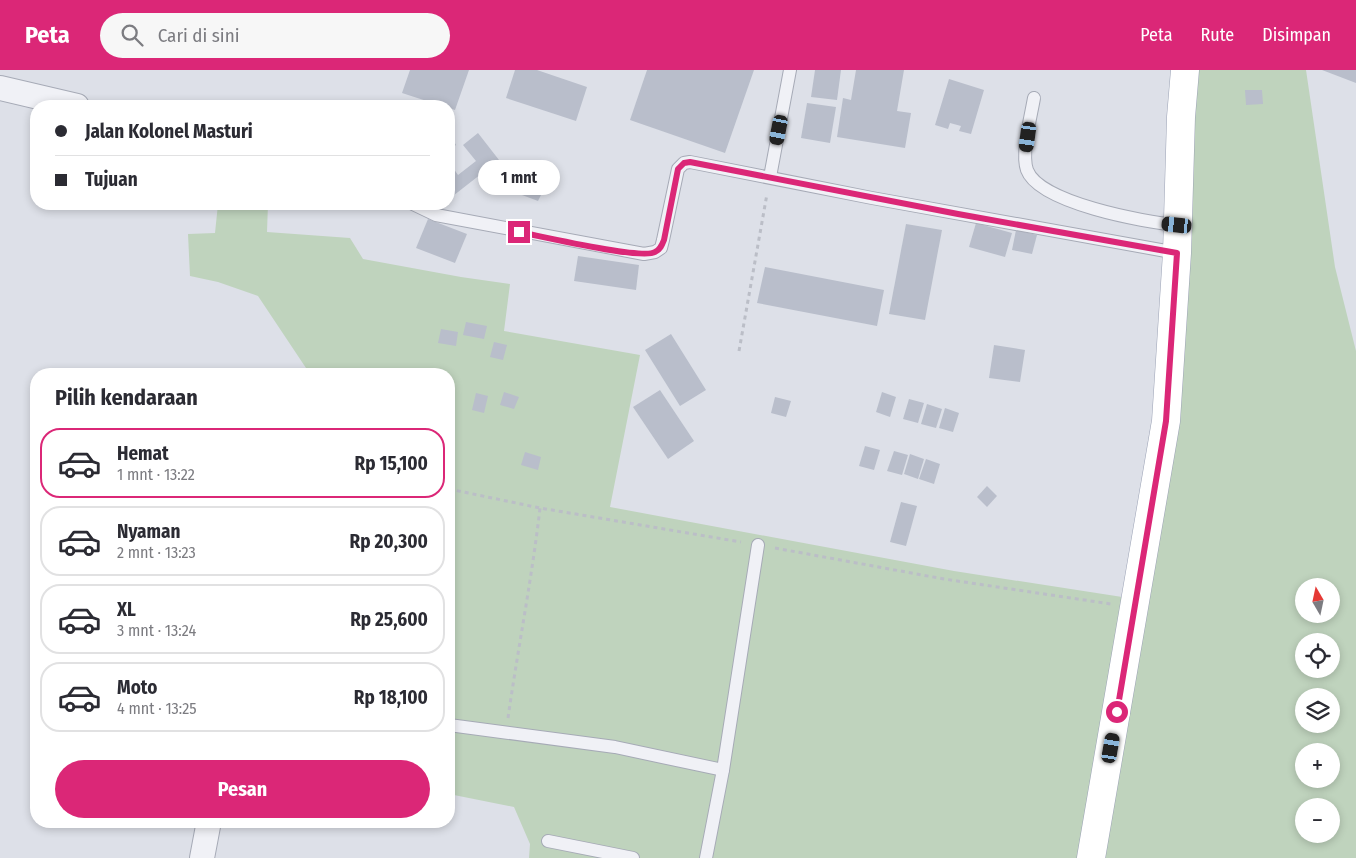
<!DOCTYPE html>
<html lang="id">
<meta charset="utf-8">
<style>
:root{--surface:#fff;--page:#f7f7f7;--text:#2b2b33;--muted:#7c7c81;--line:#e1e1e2;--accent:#db2777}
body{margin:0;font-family:"Fira Sans Condensed",sans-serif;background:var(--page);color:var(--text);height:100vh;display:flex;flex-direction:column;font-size:19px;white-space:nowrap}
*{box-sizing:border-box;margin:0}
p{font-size:16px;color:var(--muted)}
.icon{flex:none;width:28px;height:28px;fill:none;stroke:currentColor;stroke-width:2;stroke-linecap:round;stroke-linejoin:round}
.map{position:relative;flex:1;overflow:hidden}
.drawer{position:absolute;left:30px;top:298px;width:425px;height:460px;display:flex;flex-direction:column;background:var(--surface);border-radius:20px;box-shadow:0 2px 8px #0003}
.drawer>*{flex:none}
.banner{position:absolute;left:30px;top:30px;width:425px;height:110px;border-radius:20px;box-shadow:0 2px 8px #0003;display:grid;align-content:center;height:110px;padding:0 25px;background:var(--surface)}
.needle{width:32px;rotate:351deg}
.buttons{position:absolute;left:1295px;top:508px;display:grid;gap:10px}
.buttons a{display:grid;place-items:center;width:45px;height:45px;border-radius:50%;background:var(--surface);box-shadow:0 2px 8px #0003;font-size:25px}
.end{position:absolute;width:22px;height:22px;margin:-11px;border:6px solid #db2777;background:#fff;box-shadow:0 0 0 2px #fff}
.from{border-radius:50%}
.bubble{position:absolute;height:35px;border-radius:18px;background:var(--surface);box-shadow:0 2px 8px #0003;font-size:16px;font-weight:700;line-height:35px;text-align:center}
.car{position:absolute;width:15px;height:30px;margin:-15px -8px;border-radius:6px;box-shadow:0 0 4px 1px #0007;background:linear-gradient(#222 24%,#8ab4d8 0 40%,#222 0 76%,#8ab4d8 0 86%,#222 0)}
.banner b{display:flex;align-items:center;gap:18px;height:48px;font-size:19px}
.banner b+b{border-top:1px solid var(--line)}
.banner i{width:12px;height:12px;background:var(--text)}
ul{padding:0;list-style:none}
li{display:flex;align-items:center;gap:15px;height:70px;margin:0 10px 8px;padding:0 15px;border:2px solid var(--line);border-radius:20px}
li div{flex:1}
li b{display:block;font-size:19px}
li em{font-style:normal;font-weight:700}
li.current{border-color:var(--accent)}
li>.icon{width:45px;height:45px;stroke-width:1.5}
h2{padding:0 25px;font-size:22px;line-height:60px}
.button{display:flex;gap:10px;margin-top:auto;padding:10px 25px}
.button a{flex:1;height:58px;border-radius:30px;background:var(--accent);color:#fff;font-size:20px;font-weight:700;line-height:58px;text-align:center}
header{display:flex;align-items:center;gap:30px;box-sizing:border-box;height:70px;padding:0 25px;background:var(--accent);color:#fff}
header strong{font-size:24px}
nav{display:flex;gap:28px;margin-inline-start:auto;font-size:18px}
.search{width:350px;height:45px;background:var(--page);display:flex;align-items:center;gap:12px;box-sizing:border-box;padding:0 18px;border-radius:28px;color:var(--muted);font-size:19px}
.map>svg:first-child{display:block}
.green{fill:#bfd3bd;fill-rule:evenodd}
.building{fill:#b9becb}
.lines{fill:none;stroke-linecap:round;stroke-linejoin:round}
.lane-casing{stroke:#a6aab6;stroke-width:14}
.street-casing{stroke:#a6aab6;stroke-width:26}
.primary-casing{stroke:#9ba2b5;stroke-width:29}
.path{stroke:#bbbec7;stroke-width:3;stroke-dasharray:4 4;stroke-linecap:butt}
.lane{stroke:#f0f1f6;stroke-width:12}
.street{stroke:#f0f1f6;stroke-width:24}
.primary{stroke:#fff;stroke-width:28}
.route{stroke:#db2777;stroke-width:6}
</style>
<header>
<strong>Peta</strong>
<div class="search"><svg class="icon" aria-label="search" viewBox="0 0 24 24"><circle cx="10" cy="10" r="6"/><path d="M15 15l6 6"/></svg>Cari di sini</div>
<nav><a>Peta</a><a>Rute</a><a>Disimpan</a></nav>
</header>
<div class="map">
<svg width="1356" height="788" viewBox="0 0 1356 788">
<rect width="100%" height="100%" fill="#dde0e8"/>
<path class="green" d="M1196,0h110l29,197 21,84v507h-827l1,-14 -16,-37 -65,-13v-420h-139l-52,-78 -40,-14 -28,-6 -2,-42 27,-1 3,-29h50l-1,28 83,6 13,21 98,18 49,7 -6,47 136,24 -30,152 344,64 194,30zM1304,516h27v28h-27zM1304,571h27v28h-27zM1304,626h27v28h-27zM1304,681h27v28h-27zM1304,736h27v28h-27z"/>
<g class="building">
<path d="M410,0h59l-14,40 -6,-2v-2h-7l-40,-13z"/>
<path d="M515,0h22l50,17 -11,34 -70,-23z"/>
<path d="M647,0h107l-29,83 -95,-33z"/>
<path d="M815,0h26l-4,30 -26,-3z"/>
<path d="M856,0h48l-7,41 14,2 -6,35 -68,-11 6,-39 8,2z"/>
<path d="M1322,0h34v13z"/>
<path d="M949,9l35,11 -13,44 -12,-3 2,-5 -11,-3 -2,6 -13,-4z"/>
<path d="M1245,20h17l1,14 -17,1z"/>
<path d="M807,33l29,4 -6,36 -29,-5z"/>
<path d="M449,63l7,12 -7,5z"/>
<path d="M478,63l21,27 -50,39v-37l9,13 18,-14 -13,-16z"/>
<path d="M535,90l18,8 -9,19 -17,-8z"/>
<path d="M526,114l17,7 -5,10 -16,-6z"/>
<path d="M428,149l39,15 -12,29 -39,-15z"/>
<path d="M976,153l36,10 -7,24 -36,-10z"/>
<path d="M906,154l36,6 -17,90 -36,-6z"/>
<path d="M1016,160l21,5 -5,19 -20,-4z"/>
<path d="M578,186l61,9 -3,25 -62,-9z"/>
<path d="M765,197l119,23 -7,36 -120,-23z"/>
<path d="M466,252l21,4 -3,13 -21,-4z"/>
<path d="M441,259l17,3 -2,14 -18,-3z"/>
<path d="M671,264l35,56 -26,16 -35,-56z"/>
<path d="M494,272l13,3 -4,15 -13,-3z"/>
<path d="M994,275l31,5 -5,32 -31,-4z"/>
<path d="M660,320l34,51 -26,18 -35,-52z"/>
<path d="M504,322l15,5 -5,12 -14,-4z"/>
<path d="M882,322l14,5 -6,20 -14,-5z"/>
<path d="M476,323l12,3 -4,17 -12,-3z"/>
<path d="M775,327l16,4 -5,16 -15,-4z"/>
<path d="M909,329l15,4 -6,20 -15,-4z"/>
<path d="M927,334l15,5 -6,19 -15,-4z"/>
<path d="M945,338l14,5 -6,19 -14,-4z"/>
<path d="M865,376l15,4 -6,20 -15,-4z"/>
<path d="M894,381l14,4 -6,20 -15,-4z"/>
<path d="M525,382l16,5 -3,13 -17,-5z"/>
<path d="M910,384l14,5 -6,20 -14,-5z"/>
<path d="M926,389l14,5 -6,20 -15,-5z"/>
<path d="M987,416l10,10 -10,11 -10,-10z"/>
<path d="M901,432l16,4 -11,40 -16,-4z"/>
</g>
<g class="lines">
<defs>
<g id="lane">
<path d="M1034,28c-3,18 -13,55 -7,72 12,33 117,52 150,55"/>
<path d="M770,107l20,-107"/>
<path d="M413,134l23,11 208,39 11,-2 6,-4 2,-8 15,-71 6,-6 6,-1 182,36 305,55"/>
<path d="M449,655l166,22 108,23"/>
<path d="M548,771l85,17"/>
<path d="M706,788l17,-88 35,-225"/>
</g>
<g id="street">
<path d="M0,18l77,18"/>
<path d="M202,788l7,-37"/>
</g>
<path id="primary" d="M1091,788l75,-437 11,-168 4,-136 4,-47"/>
</defs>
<use href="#lane" class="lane-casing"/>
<use href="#street" class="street-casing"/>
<use href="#primary" class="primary-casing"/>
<g class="path">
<path d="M739,281l28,-157"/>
<path d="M449,419l91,19 201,34"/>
<path d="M775,478l169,31 167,25"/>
<path d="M508,648c10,-70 24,-140 32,-210"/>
</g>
<use href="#lane" class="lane"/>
<use href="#street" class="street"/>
<use href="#primary" class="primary"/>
</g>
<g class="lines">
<path class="route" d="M519,162c21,4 123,28 136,20 5,-2 7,-7 9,-12l14,-71 6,-6 6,-1 268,52 219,39 -11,168 -49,291"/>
</g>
</svg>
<div class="buttons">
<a><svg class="needle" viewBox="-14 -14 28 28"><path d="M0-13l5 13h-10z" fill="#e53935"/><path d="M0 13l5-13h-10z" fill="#7c7c81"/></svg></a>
<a><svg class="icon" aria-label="locate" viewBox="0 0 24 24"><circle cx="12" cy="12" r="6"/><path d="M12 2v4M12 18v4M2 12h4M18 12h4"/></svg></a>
<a><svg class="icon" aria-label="layers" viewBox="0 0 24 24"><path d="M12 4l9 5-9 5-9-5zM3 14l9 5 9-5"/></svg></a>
<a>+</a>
<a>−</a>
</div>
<i class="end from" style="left:1117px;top:642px"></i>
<i class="end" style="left:519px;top:162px"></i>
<div class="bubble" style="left:478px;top:90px;width:82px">1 mnt</div>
<i class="car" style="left:779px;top:60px;rotate:191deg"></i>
<i class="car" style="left:1028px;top:67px;rotate:188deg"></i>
<i class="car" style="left:1177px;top:155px;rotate:276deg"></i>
<i class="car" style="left:1111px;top:678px;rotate:10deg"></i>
<div class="banner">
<b><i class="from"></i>Jalan Kolonel Masturi</b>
<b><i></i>Tujuan</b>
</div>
<section class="drawer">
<h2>Pilih kendaraan</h2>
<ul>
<li class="current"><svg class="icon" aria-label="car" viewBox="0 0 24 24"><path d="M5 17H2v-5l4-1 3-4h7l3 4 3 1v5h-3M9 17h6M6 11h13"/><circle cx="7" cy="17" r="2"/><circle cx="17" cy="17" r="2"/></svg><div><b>Hemat</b><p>1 mnt · 13:22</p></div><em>Rp 15,100</em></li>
<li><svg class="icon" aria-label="car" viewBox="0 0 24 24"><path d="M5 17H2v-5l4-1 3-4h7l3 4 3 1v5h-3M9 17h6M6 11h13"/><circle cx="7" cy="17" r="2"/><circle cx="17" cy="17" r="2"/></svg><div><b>Nyaman</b><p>2 mnt · 13:23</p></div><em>Rp 20,300</em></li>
<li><svg class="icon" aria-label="car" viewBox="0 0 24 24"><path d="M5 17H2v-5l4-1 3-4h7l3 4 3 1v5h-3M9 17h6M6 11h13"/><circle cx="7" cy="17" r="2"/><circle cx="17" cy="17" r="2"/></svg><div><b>XL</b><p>3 mnt · 13:24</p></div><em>Rp 25,600</em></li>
<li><svg class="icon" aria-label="car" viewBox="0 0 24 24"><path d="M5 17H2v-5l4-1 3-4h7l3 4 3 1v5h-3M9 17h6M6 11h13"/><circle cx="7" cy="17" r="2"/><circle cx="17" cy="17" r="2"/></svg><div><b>Moto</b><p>4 mnt · 13:25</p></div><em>Rp 18,100</em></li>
</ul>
<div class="button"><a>Pesan</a></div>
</section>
</div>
